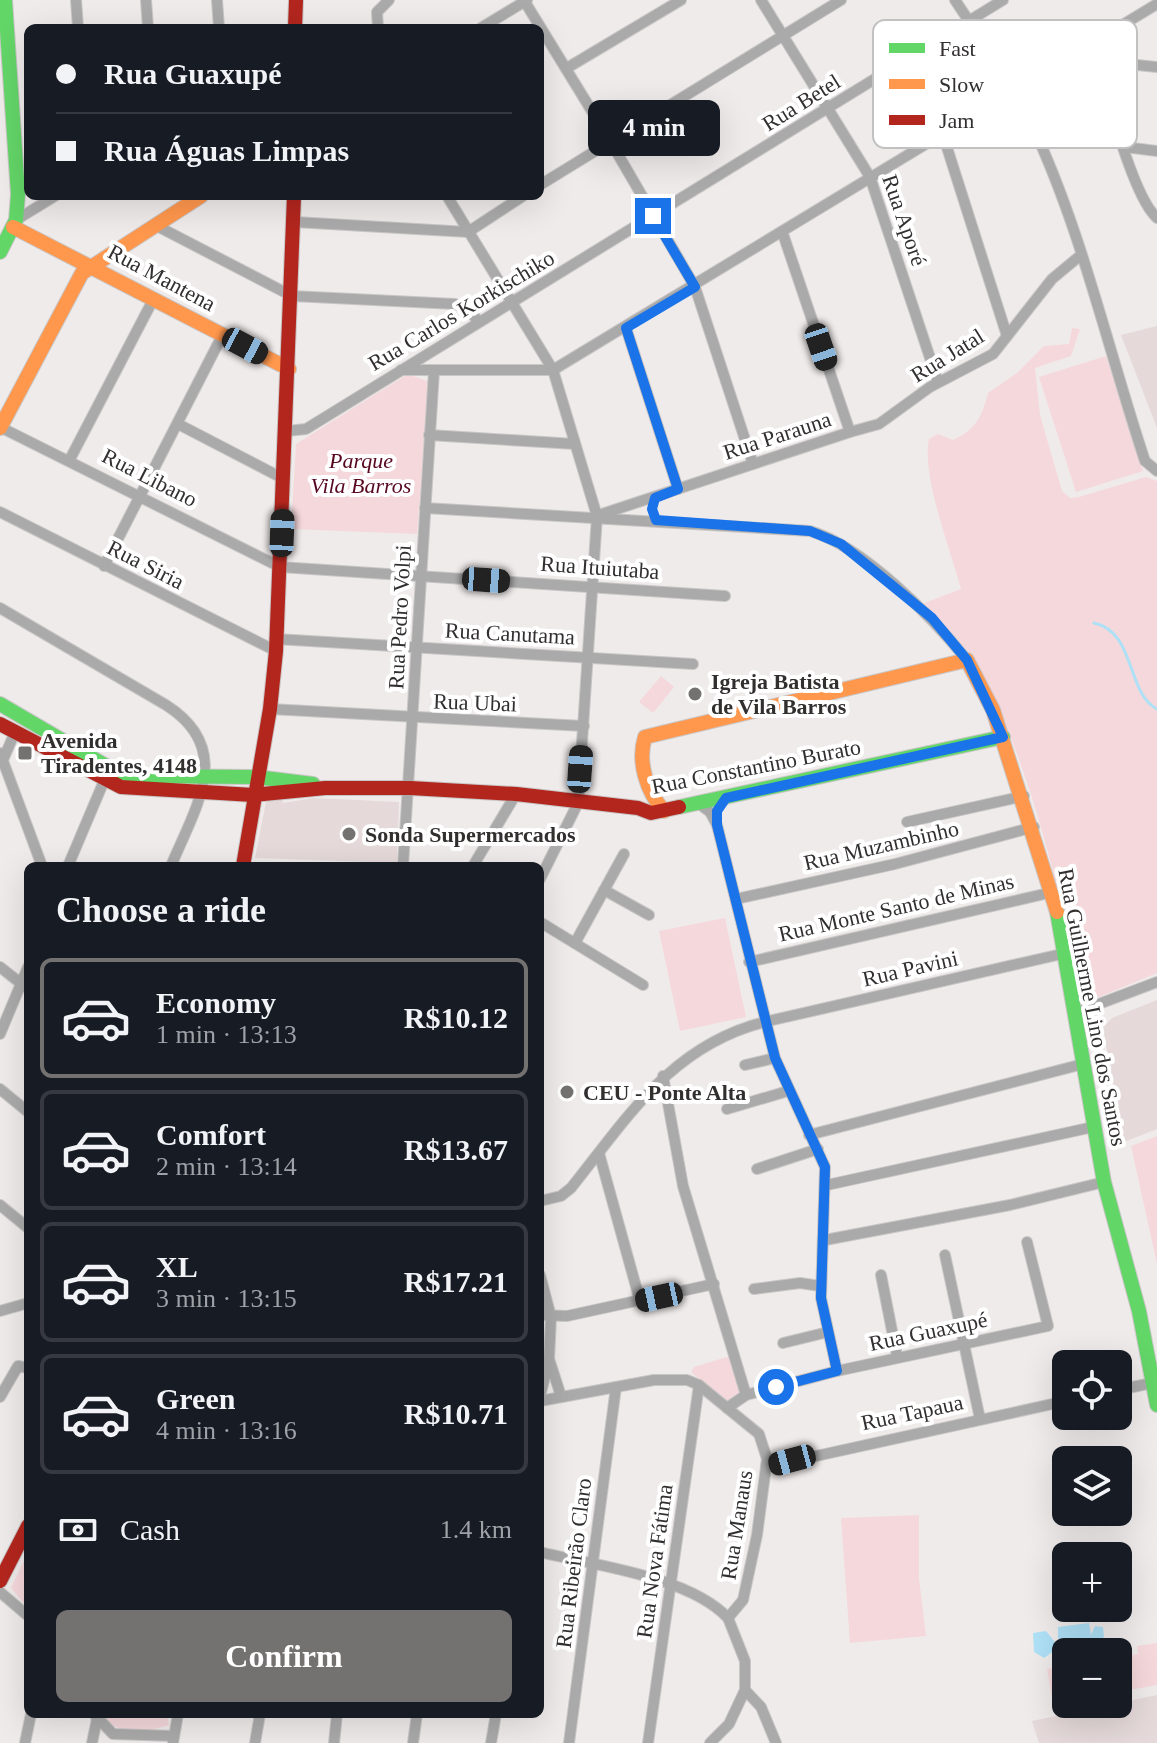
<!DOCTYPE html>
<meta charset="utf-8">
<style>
:root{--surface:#171b24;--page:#242831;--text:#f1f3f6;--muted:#9ea1a6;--line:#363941;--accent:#747171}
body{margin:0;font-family:"Times New Roman",serif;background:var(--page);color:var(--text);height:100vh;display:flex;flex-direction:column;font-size:30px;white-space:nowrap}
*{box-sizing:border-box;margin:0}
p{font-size:26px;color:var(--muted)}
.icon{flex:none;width:44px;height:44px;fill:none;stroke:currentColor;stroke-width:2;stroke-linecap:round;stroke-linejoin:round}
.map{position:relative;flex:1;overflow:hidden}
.side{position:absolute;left:24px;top:862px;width:520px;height:856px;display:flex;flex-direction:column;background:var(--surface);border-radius:12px;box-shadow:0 8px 32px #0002}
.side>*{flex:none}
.banner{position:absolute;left:24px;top:24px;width:520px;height:176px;border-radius:12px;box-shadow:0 8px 32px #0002;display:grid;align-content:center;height:176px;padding:0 32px;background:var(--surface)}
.fabs{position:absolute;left:1052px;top:1350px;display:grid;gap:16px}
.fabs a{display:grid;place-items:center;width:80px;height:80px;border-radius:12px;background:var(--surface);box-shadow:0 8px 32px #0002;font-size:40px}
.end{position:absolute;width:36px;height:36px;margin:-18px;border:10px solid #1a73e8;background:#fff;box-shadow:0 0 0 4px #fff}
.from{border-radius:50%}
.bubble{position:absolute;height:56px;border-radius:12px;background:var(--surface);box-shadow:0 8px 32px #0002;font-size:26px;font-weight:600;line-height:56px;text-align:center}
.car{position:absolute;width:24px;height:48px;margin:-24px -12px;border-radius:10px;box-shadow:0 0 6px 2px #0007;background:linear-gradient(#222 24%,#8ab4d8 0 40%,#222 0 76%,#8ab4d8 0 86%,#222 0)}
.banner b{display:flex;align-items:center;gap:28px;height:76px;font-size:30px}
.banner b+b{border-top:2px solid var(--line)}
.banner i{width:20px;height:20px;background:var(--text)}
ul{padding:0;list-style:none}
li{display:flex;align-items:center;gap:24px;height:120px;margin:0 16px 12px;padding:0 16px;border:4px solid var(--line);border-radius:12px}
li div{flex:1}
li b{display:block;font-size:30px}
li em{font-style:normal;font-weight:600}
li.selected{border-color:var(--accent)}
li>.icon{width:72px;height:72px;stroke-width:1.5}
h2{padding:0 32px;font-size:36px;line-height:96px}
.pay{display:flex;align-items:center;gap:20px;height:88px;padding:0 32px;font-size:30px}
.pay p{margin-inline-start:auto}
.action{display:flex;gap:16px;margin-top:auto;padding:16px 32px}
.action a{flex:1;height:92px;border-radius:12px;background:var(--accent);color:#fff;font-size:32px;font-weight:600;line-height:92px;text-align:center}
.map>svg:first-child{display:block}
.built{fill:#e5d9d9}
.green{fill:#f5d8db}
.water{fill:#aee0f6}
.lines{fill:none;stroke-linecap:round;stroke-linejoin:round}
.stream{stroke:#aee0f6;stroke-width:3}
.street-casing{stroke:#c9c6c6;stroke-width:12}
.fast-casing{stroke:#c9c6c6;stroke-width:16}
.slow-casing{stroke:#c9c6c6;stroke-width:16}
.jam-casing{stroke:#c9c6c6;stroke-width:16}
.street{stroke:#aaa;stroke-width:10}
.fast{stroke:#63d668;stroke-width:14}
.slow{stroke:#ff974d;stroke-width:14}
.jam{stroke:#b3261e;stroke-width:14}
.route{stroke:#1a73e8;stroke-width:10}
.poi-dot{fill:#747171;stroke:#fff;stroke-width:3}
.labels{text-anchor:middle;stroke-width:8;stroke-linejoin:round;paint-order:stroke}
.street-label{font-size:22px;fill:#322f2f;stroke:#fff}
.park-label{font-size:22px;font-style:italic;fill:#570820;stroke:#fff}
.poi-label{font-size:22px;font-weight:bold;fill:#322f2f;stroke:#fff;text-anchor:start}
.key{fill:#fff;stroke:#c2c1c1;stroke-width:2}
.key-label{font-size:22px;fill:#322f2f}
</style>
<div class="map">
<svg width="1157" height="1743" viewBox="0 0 1157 1743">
<rect width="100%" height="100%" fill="#f0ebeb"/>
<g class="built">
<path d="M1157,326v102l-36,-93z"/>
<path d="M282,798l1,5 31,-5 85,4 -2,61 -142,-5 11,-56z"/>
<path d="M1157,1000v129l-33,13 -21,-114 9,-10z"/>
<path d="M1157,1695v48h-118l-7,-22z"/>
</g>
<g class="green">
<path d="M1072,328l8,1 -9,27 -36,12 5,47 22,76 8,7 9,-1 67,-20 11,4v492l-58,24 -13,-3 -8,-17c-22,-98 -49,-216 -97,-303 -15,-27 -38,-48 -59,-70l39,-15c-10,-38 -40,-114 -32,-150l9,-5 15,6c23,-11 29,-23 35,-47l29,-20 27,-27 25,-2z"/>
<path d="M1106,356l37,115 -67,21 -37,-115z"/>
<path d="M408,374l21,8 -12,152 -126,-5 5,-85z"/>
<path d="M661,676l13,11 -21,26 -14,-11z"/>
<path d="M725,918l21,99 -66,14 -21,-100z"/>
<path d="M1157,1136v128l-26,-118z"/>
<path d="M730,1356l10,36 -14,10 -35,-30 3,-5z"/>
<path d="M919,1515v63l7,58 -76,7 -9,-125z"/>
<path d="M28,1552v56l-17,-20z"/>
<path d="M1157,1643v42l-39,7v-35l20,-3 -1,-8z"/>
<path d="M1066,1666v35l-13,2 -6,-34z"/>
<path d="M102,1714h65l2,11c-22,7 -53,12 -67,-11z"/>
</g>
<g class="water">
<path d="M1089,1623l2,12 4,-9 8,1 1,10 -14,11 -23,2 -9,-12v-11z"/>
<path d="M1046,1631l13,16 -15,11 -10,-6 -1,-19z"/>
</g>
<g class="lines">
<path class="stream" d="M1094,623c42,9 32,70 63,86"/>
<defs>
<g id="street">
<path d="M76,0l2,28"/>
<path d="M146,0l2,28"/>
<path d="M217,0l2,28"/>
<path d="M761,0l109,177 68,205"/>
<path d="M955,0c26,40 57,81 77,125 50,106 76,225 113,336l12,10"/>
<path d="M525,2l84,137 86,148 58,177"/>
<path d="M378,28l-1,-16 12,-12"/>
<path d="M481,28l46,-28"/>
<path d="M1105,37c-4,7 -6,15 -5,24 5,32 34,137 57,157"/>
<path d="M1068,58l89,9"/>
<path d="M567,68l114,-68"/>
<path d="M943,135l64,201"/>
<path d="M1125,147l32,4"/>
<path d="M540,185l301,-185"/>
<path d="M447,196l106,174 44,146 -19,287 -38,76"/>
<path d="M16,220l39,-24"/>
<path d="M295,222l173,10"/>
<path d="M155,225l137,71 163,8 13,5 11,13"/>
<path d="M468,232l55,-36"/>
<path d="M626,328l52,161"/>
<path d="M401,370h152l604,-366"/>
<path d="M178,424l106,55"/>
<path d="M0,427l280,140 445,29"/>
<path d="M287,431l19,-2 697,-429"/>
<path d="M850,432l29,-8 51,-37 63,-33 59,-75 29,-24"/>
<path d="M429,435l146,9"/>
<path d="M69,461l85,-163"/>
<path d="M425,508l385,23c53,15 122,86 157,129"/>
<path d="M0,512l276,139"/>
<path d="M602,514l248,-82 -67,-198"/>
<path d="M104,566l119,-232"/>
<path d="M0,608l166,97c69,44 30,101 5,161"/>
<path d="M276,639l417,25"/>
<path d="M270,709l314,17"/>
<path d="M0,753l42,113"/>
<path d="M3,760l12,-28"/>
<path d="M698,803l12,9 7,13 58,233 50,109 -4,131 16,73"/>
<path d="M907,822l117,-26"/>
<path d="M68,866l36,-85"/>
<path d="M403,866l31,-495"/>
<path d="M473,866l43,-72"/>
<path d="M604,890l45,25"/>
<path d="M736,899l159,-35 139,-37"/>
<path d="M540,922l103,63"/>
<path d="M575,943l49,-89"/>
<path d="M749,962l304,-70"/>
<path d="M0,967l28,22"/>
<path d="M1075,1013l82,-31"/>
<path d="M0,1034l28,-67"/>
<path d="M745,1065l30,-7"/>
<path d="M663,1076l20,110 63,209"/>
<path d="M0,1089l28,23"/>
<path d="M727,1109l61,-18"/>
<path d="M809,1135l274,-71"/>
<path d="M599,1153l41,148"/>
<path d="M757,1169l61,-20"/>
<path d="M827,1185l266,-58"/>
<path d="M540,1201l21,-5 10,-8c57,-71 100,-142 193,-166l302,-69"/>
<path d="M0,1205l28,23"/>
<path d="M825,1240l185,-35 94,-23"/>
<path d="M945,1255l35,164"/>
<path d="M540,1275l11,42 -2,42 12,37"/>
<path d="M881,1275l16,81"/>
<path d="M754,1289l46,-6 20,3"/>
<path d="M0,1311l28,-8"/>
<path d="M540,1315l27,1 147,-32"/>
<path d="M783,1343l45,-11"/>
<path d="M1118,1390l34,-7"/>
<path d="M540,1396l9,-35"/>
<path d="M0,1397l18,-31 10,2"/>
<path d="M540,1401l114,-21h33l12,5 60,49 8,25 -10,76 -14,65 -15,18 17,43v29l16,17 15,36"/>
<path d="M727,1408l19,-13 91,-24 211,-45 -21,-84"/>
<path d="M766,1467l300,-66"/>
<path d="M540,1552c56,14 148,24 188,66"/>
<path d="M0,1592l28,24"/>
<path d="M94,1714l19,20 61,2"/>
<path d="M25,1743l6,-29"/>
<path d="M92,1743l5,-24"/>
<path d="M173,1743l5,-29"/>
<path d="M255,1743l5,-29"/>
<path d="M334,1743l3,-29"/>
<path d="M413,1743l4,-29"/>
<path d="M491,1743l5,-29"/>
<path d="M569,1743l47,-356"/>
<path d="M648,1743l51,-358"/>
<path d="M710,1743l19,-19 16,-34"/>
</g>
<g id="fast">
<path d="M0,252l16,-32 2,-26 -13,-194"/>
<path d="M0,704l113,66 19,6 124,1 57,7"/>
<path d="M679,807l324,-70"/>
<path d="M1057,912l47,270 35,129 18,94"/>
</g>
<g id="slow">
<path d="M13,227l276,142"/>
<path d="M0,428l82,-155 119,-77"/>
<path d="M664,811c-17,-19 -27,-49 -19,-74l322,-77 26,50 64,202"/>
</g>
<g id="jam">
<path d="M295,28l1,-28"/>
<path d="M0,724l121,63 132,8 72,-7h85l106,6 122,14 13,5 28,-6"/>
<path d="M243,866l27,-157 6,-58 18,-455"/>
<path d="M0,1581l28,-55"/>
</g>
</defs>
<use href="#street" class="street-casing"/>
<use href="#fast" class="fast-casing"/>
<use href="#slow" class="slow-casing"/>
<use href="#jam" class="jam-casing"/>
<use href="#street" class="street"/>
<use href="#fast" class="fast"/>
<use href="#slow" class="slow"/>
<use href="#jam" class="jam"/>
</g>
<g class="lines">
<path class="route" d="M653,216l42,71 -69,41 52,161 -23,9 -3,11 4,11 154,11 31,13 91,74 35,42 36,77 -277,61 -9,13v14l58,233 50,109 -4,131 16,73 -61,16"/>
</g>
<g class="poi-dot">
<circle cx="695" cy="694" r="8"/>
<rect x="17" y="745" width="16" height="16" rx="4"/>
<circle cx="349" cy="834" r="8"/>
<circle cx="567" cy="1092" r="8"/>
</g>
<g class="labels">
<g class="street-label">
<text transform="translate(801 102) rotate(-32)" y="8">Rua Betel</text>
<text transform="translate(905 220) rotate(71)" y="8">Rua Aporé</text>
<text transform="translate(162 277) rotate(28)" y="8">Rua Mantena</text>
<text transform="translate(461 310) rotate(-31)" y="8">Rua Carlos Korkischiko</text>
<text transform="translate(947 355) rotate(-32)" y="8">Rua Jatal</text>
<text transform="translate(777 435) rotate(-18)" y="8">Rua Parauna</text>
<text transform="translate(150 477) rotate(27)" y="8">Rua Libano</text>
<text transform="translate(146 564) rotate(27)" y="8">Rua Siria</text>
<text transform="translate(600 567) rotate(4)" y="8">Rua Ituiutaba</text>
<text transform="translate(399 617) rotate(-87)" y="8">Rua Pedro Volpi</text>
<text transform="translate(510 633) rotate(3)" y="8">Rua Canutama</text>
<text transform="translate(475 702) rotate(2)" y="8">Rua Ubai</text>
<text transform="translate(756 766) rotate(-11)" y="8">Rua Constantino Burato</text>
<text transform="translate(881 845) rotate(-13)" y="8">Rua Muzambinho</text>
<text transform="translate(896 907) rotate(-13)" y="8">Rua Monte Santo de Minas</text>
<text transform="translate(910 968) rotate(-13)" y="8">Rua Pavini</text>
<text transform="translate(1093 1007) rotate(79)" y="8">Rua Guilherme Lino dos Santos</text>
<text transform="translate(928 1331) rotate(-12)" y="8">Rua Guaxupé</text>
<text transform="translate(912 1412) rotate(-12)" y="8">Rua Tapaua</text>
<text transform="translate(736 1525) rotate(-81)" y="8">Rua Manaus</text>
<text transform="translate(654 1561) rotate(-82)" y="8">Rua Nova Fátima</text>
<text transform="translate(573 1563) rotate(-83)" y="8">Rua Ribeirão Claro</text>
</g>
<g class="park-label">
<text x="361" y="468">Parque<tspan x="361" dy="25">Vila Barros</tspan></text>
</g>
<g class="poi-label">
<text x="711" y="689">Igreja Batista<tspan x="711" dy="25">de Vila Barros</tspan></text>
<text x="41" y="748">Avenida<tspan x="41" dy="25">Tiradentes, 4148</tspan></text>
<text x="365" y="842">Sonda Supermercados</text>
<text x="583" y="1100">CEU - Ponte Alta</text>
</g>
</g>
<rect x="873" y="20" width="264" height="128" rx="12" class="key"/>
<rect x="889" y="43" width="36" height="10" fill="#63d668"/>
<rect x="889" y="79" width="36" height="10" fill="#ff974d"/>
<rect x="889" y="115" width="36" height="10" fill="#b3261e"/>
<g class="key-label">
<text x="939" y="56">Fast</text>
<text x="939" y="92">Slow</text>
<text x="939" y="128">Jam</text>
</g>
</svg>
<div class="fabs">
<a><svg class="icon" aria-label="locate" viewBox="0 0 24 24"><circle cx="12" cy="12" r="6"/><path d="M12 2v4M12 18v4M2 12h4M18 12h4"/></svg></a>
<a><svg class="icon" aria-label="layers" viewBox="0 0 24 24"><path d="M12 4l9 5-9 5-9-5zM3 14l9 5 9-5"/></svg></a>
<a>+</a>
<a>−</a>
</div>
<i class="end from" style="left:776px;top:1387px"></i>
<i class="end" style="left:653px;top:216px"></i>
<div class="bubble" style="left:588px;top:100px;width:132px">4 min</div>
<i class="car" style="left:245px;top:346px;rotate:118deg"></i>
<i class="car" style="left:821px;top:347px;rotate:161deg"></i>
<i class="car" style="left:282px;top:533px;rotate:2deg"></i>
<i class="car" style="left:486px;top:580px;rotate:94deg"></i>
<i class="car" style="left:580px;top:769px;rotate:4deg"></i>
<i class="car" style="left:659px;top:1297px;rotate:258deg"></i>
<i class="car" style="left:792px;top:1460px;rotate:255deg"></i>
<div class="banner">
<b><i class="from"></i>Rua Guaxupé</b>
<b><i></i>Rua Águas Limpas</b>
</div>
<section class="side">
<h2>Choose a ride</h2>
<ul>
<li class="selected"><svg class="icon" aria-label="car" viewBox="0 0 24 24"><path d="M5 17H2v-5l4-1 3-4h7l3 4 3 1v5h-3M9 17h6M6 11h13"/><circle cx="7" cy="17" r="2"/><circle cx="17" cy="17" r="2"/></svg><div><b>Economy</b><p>1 min · 13:13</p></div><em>R$10.12</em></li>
<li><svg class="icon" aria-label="car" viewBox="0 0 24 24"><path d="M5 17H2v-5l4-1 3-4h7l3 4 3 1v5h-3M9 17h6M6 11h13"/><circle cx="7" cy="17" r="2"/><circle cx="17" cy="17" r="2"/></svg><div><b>Comfort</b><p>2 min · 13:14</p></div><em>R$13.67</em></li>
<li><svg class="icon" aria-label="car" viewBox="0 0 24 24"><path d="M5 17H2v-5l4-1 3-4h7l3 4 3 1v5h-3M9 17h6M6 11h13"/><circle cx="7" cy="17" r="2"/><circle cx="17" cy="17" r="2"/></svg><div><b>XL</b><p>3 min · 13:15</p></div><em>R$17.21</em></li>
<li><svg class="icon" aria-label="car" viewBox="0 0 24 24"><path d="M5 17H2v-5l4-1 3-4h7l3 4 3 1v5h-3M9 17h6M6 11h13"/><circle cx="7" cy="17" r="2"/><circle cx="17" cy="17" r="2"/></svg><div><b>Green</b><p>4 min · 13:16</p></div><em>R$10.71</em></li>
</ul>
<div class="pay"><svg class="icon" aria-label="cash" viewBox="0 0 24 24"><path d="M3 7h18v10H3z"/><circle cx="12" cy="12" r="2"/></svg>Cash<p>1.4 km</p></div>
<div class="action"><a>Confirm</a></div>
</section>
</div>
